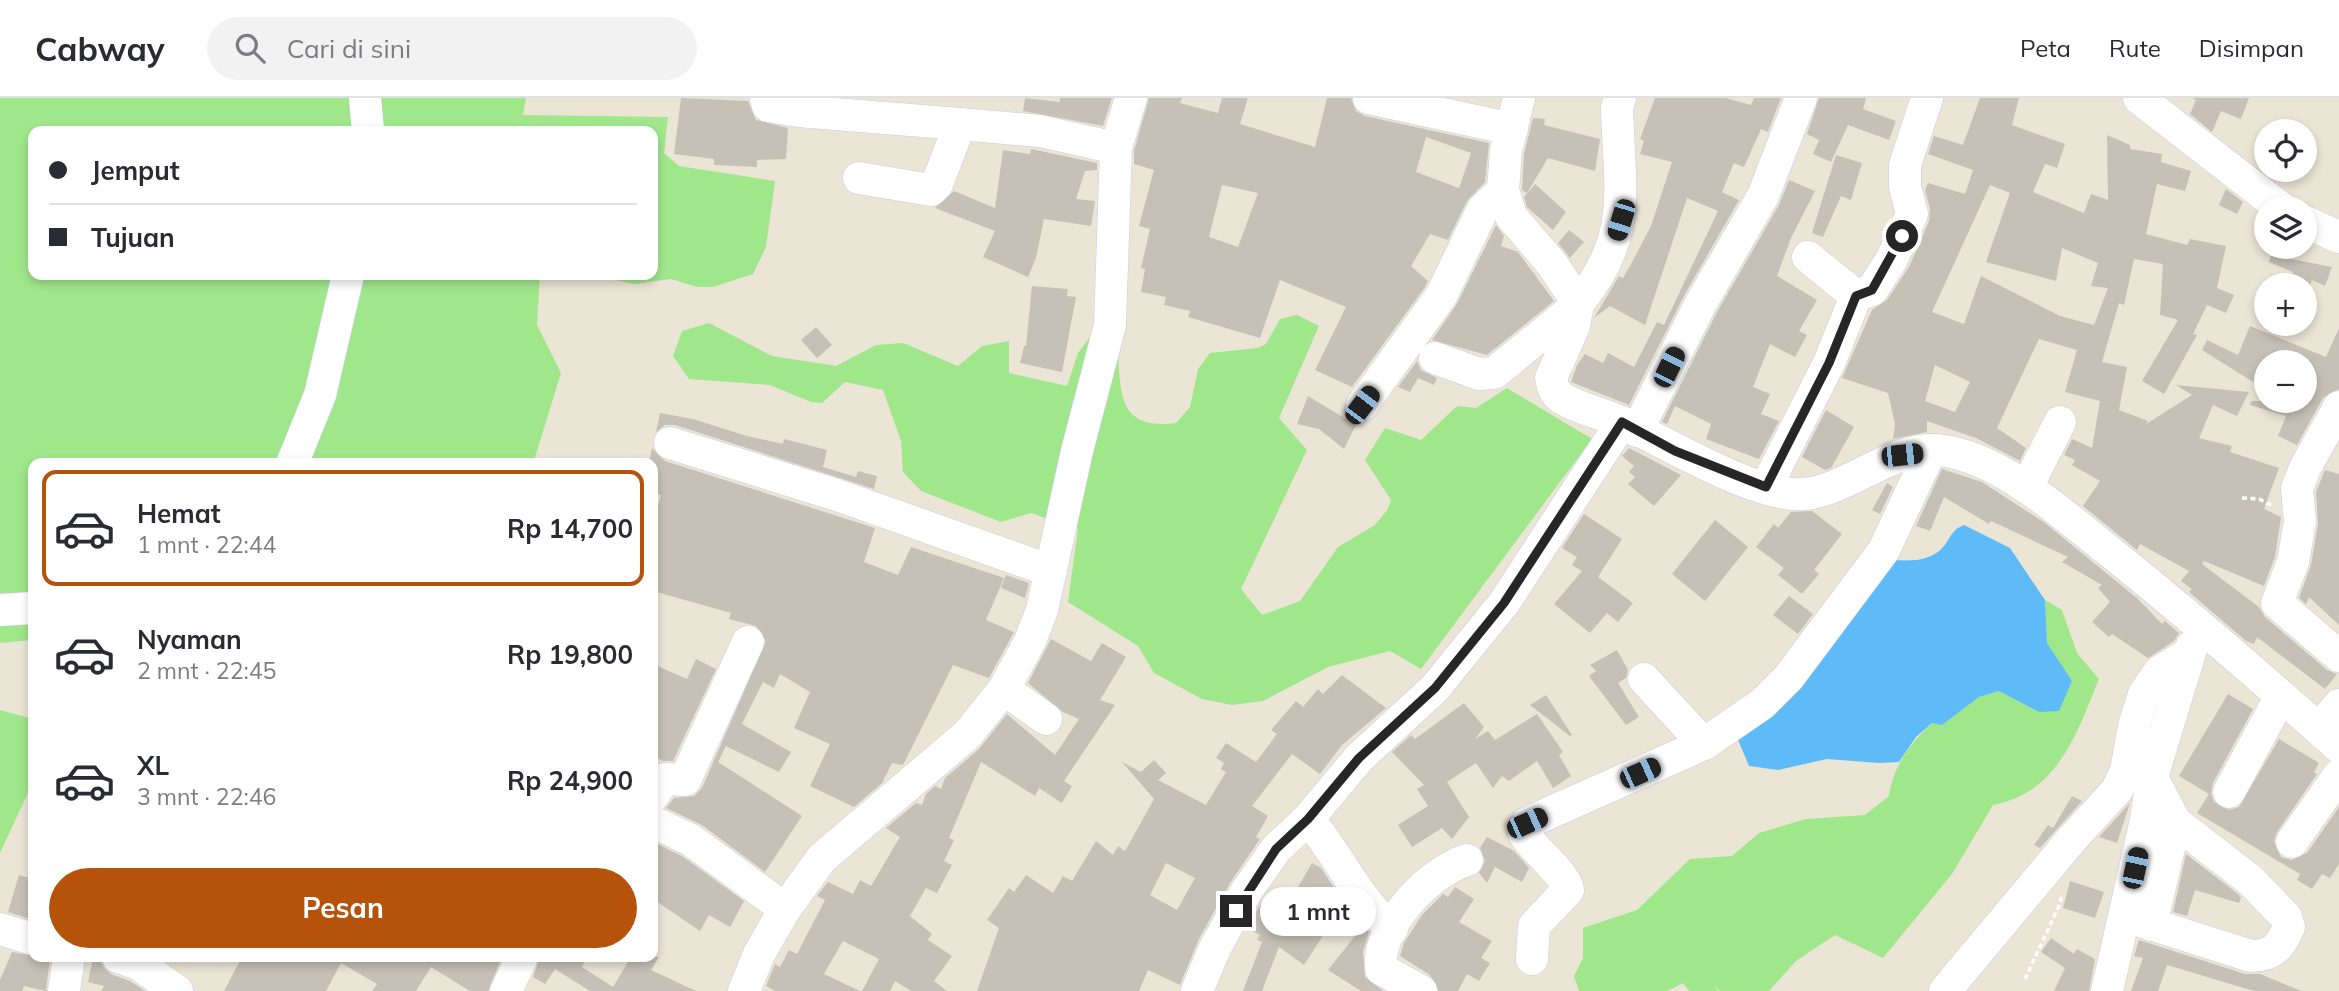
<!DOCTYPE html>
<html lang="id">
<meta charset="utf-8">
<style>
:root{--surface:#fff;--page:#f2f2f3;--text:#2b2b33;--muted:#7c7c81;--line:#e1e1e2;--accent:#b45309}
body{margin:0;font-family:Mulish,sans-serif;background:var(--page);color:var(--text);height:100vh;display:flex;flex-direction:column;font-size:26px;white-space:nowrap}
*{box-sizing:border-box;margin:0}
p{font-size:23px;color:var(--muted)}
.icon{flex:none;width:38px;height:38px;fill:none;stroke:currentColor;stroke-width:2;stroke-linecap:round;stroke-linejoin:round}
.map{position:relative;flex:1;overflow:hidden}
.sheet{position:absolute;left:28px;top:360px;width:630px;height:504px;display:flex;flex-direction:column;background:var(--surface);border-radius:14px;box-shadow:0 4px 10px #0003}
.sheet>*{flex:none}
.hud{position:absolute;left:28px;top:28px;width:630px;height:154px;border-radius:14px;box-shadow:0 4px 10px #0003;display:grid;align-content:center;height:154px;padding:0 21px;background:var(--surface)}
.fabs{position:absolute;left:2254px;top:21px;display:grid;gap:14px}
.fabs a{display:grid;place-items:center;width:63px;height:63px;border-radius:50%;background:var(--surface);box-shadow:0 4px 10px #0003;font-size:35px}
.end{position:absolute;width:32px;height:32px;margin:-16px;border:9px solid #262626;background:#fff;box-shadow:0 0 0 4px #fff}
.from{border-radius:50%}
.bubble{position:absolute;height:49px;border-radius:24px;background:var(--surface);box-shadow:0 4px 10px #0003;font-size:23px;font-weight:700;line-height:49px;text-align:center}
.car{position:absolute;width:21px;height:42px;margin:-21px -10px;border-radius:9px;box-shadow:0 0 5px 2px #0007;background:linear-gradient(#222 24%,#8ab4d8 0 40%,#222 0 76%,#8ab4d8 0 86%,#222 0)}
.hud b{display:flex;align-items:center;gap:24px;height:66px;font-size:26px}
.hud b+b{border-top:2px solid var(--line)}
.hud i{width:18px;height:18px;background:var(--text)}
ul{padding:12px 0 0;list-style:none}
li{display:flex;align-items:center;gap:21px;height:116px;margin:0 14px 10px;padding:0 7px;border:4px solid transparent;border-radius:14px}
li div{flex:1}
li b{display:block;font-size:26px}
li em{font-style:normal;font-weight:700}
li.current{border-color:var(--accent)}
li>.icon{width:63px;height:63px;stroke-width:1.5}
.cta{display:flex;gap:14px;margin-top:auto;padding:14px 21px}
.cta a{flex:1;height:80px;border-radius:42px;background:var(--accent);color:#fff;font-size:28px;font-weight:700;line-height:80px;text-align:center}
header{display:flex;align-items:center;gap:42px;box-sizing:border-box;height:98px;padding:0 35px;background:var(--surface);border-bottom:2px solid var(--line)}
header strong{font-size:33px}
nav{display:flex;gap:38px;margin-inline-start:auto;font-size:24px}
.search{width:490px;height:63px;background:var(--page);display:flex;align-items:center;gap:18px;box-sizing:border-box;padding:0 24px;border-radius:38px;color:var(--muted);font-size:26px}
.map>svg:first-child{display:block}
.green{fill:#a0e78c}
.water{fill:#5ebbf8}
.building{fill:#c6c1b6;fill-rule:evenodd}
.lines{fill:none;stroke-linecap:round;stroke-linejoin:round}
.minor-casing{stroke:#cbcde2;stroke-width:33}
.path{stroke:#fff;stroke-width:3.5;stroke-dasharray:5 3.5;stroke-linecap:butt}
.minor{stroke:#fff;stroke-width:32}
.route{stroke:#262626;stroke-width:9}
</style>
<header>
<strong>Cabway</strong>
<div class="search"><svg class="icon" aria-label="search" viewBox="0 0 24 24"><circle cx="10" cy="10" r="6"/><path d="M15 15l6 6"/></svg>Cari di sini</div>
<nav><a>Peta</a><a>Rute</a><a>Disimpan</a></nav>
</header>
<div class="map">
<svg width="2339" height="893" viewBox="0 0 2339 893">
<rect width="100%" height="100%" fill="#ebe5d6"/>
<g class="green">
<path d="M0,0h526l-3,17 145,2 -4,36 15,13 96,15 -9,66 -13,27 -40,13h-16l-26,-8 -37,5 -44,-9h63v-144h-620v144h507l-3,50 24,48 -28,91h-500v176l-33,3z"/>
<path d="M1297,217l22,11 -40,92 28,32 -66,139 21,26 38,-14 38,-54 37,-22 13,-16 3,-9 -26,-40 20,-32 36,12 36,-34 19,2 31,-20 85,51 -171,230 -31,-18 -62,16 -65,34 -31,4 -30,-6 -48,-26 -16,-27 -70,-44 10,-73 -47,-16 -30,9 -80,-31 -18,-19 -2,-31 -18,-51 -38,-8 -23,21 -11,-1 -41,-17 -81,-6 -16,-23 9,-25 27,-8 63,33 64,10 40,-21 27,-2 55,23 24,-20 27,-5v32l58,13 11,-33 12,-16 28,17c3,43 2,76 58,69l14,-16 8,-38 12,-16 48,-5 8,-4 14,-25z"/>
<path d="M2045,502l17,10 15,43 22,26c-22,54 -41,114 -106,126l-41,69 -69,84 -48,-23 -39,26 -27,30h-49l-6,-6 4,6h-29l-6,-8 -16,8h-88l-5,-15 9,-18v-30l54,-18 53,-51 42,-3 27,-23 47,-14 59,-4 24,-19c4,-30 21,-52 43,-73l10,1 37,-27 20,-6 40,21 33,-30 -25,-39z"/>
<path d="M0,612l33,9v63l-33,71z"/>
</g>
<path class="water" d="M1964,427l46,23 35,52 2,43 25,38 -13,30 -20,1 -40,-21 -20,6 -37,28 -10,-2 -16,14 -17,25 -20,1 -52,-4 -49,11 -29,-4 -13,-31 156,-175c20,1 39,2 53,-15 7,-10 7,-15 19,-20z"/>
<g class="building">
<path d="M681,0l67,3 8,19 32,8 -2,31 -29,1v7l-43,-2v-6l-40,-5z"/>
<path d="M1025,0l35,4v-4h52l-9,28 -80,-15z"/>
<path d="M1149,0h33l-2,5 38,10 4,-15h26l-8,26 75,23 12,-49h24l5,13 9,5 124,27 -4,39 -18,19 -19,39 -18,-6 -19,32 17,15 -3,6 -73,100 -37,-17 31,-63 -66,-27 -20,58 -72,-21 2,-6 -26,-6 2,-8 -25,-5 4,-23 -4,-1 9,-39 -11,-3 15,-56 -20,-6v-13zM1426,39l45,16 -12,35 -43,-16zM1222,87l36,8 -20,54 -29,-10z"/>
<path d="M1655,0h71l25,7 3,-7h27l-13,34 -7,-3 -17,38 -10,-4 -12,29 17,8 -54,94 -56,111 -58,-23 6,-17 8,-11 18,9 5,-10 26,14 23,-45 7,3 54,-114 -31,-13 -42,127 -35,-19 -16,12 25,-42 4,2 7,-12 21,-40 21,-64 -32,-8 4,-13 -4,-2z"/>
<path d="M1819,0h47l-3,11 33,12 -7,19 -41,-15 -17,37 -18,-8 6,-14 -12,-6z"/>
<path d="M1980,0h39l-7,27 53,19 -8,24 -12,-4 -12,28 51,21 7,-19 17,6 -1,-65 23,10v4l32,5 -1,8 30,9 -6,20 -28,-7 -11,50 41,11 3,-6 36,7 -9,42 17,7 -8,18 -19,-8 -14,29 4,1 -33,59 -22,-13 36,-61 -18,-5 3,-51 -29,-5 -10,46 -5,-2 -17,59 25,5 -8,43 29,11 -2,3 46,-29 -16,-10 73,7 -12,24 -24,-11 -14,33 33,8 -2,6 49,16 -15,41 17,8 -6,40 -11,29 -60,-25 -2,3 57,43 6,10 62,53 10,4 -12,15 -68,-52 -3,7 -8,-3 -57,-49 3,-3 -11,-8 8,-10 -49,-27 -3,6 -54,-44 17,-25 -28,-16 3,-5 -11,-5 8,-16 20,9 8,-47 -35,-9 12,-42 -38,-11 -42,89 29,20 -6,13 -44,-23 -49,-17v11l-34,7 2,-15 -7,-31 -46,-15 30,-68 15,-10 22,-33 20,-46 1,-12 -5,-19 3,-7 37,11 8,-24 -45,-16 6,-18 29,9zM1990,87l20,8 -24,69 70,19 6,-33 36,15 -7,23 17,2 -14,37 -34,-9 -79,-40 -17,48 -32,-12zM1935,267l35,17 -15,30 -30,-11z"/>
<path d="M2192,0h57l-8,21 -20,-8 -9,21 -22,-18 6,-14z"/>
<path d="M1533,20l12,1 -1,6 56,14 -5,32 -47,-13 -21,35 -5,-3 2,-36z"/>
<path d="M1031,51l66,14v7l-12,1 -9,28 19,2 -4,25 -47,-7 -8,39 -8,19 -45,-20 12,-26 -60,-23 19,-17 41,17 8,-58 27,4z"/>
<path d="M1836,57l26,8 -11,37 -10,-4 -18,41 -11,-4z"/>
<path d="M1789,82l26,11 -24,47 -14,38 40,24 -18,31 8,4 -12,22 -25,-13 -17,43 17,7 -9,20 18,7 -20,38 -53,-20 5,-15 -36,-18 -8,18 -5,-2 55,-110 62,-107z"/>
<path d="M1535,86l31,28 -13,18 -26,-23 -3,-10z"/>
<path d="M2226,91l17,13 -6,12 -18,-9z"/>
<path d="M1496,127l8,11 -3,10 17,6 36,49 -67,54 -55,-15 25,-36z"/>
<path d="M1569,132l15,12 -14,16 -12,-15z"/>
<path d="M2271,157l61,12 -7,19 -13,-6 -2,5h-23l6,-13 -24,-10z"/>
<path d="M1032,188l36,3 -1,7 9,1 -14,75 -42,-9 4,-17h2z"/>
<path d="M2250,228l76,31 13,-29v61l-16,9 -26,47 -19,-9 8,-20 -36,-11 1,-4h54v-39h-39v28l-64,-40 5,-10 31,15z"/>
<path d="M816,229l16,18 -15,13 -16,-18z"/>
<path d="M1417,263l4,9 16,8 -3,7 -16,-7 -8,14 -12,-5z"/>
<path d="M1308,298l48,29 -12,24 -25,-20 -22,-5z"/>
<path d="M1826,312l28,17 -23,41 -6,2 -23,-13z"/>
<path d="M660,315l33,6 54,17 36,8 1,-5 43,11 -4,17 33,10 2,-6 19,5 -3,13 -199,-64h-10l-9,7z"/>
<path d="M652,350l13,13 210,67 -11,34 34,13 13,-28 93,31 -18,42 28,12 -25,46 -36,-13 -50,100 -11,-2 -10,20 -28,24 -44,-21 20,-42 -36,-16 16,-36 -30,-18 -6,14 -11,-6 -21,42 49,28 -12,20 -53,-26 -8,16 84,54 -37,56 -63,-47 -36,-17 8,-10 20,-2 8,-8 64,-147 -10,-15 -27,-7 2,-6 -78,-22v-67l8,-29 -8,-2v-29h-4z"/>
<path d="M1629,350l52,27 -27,31 -26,-22 7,-7 -6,-5 5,-6 -12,-10z"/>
<path d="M1942,371l40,13 63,41 93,76 24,25 3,-3 14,12 -5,8 -26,17 -36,-24 -3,3 -17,-15 18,-20 -12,-14 4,-3 -40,-23 6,-5 -77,-36 -2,3 -45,-27 -14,34 -14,-5z"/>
<path d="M2325,372l14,4v151l-30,-28 -3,7 -7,-6 12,-33 7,-41 -2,-32z"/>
<path d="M1887,385l6,4 -13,27 -8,-4z"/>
<path d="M1812,413l30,23 -28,36 5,4 -17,20 -24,-19 6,-7 -28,-21 18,-23 4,4 13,-16z"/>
<path d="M1584,416l38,25 -24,38 35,26 -15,19 -11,-9 -17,20 -36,-29 28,-33 -10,-6 5,-8 -15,-9z"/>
<path d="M1715,422l33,27 -43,54 -33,-27z"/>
<path d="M1006,477l23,8 -4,15 -24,-10z"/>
<path d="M1789,498l24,18 -15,20 -25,-19z"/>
<path d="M1051,541l40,22 11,-18 24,14 -26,43 15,5 -51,76 8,5 -10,17 -23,-15 -4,8 -54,-34 -32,76 5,2 -10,21 8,4 -15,28 -11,-5 -16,28 22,18 -4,6 24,16 -18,25 13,10h-36l-16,-10 -5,10h-28l17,-32 -36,-18 -19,33 36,17h-85l-9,-5 9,-22 5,3 9,-17 8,4 28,-54 -8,-4 11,-14 25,12 7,-14 11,6 29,-49 -14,-9 30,-25 6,2 4,-11 9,-8 6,3 4,-11 34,-29 28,-35 48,41 24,-36 -16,-7 -35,-29z"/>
<path d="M1617,552l11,20 -2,8 -8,5 21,34 -13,8 -37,-49 7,-5 -6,-6z"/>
<path d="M696,561l20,10 -43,92h-10l-10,-6v-91l34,15z"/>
<path d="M1342,577l44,33 -44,37 -22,29 -28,-20 -40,52 16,10 -12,21 4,2 -30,44 -31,56 -19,46 -32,-15 -9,21h-162l22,-63 -12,-8 22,-32 5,4 12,-17 27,18 10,-17 9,5 24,-40 17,14 5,-9 7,5 29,-52 -32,-37 19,10 13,-12 12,13 -8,7 48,25 20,-33 -5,-3 3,-6 -8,-5 10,-15 30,19 21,-28 -6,-4 25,-29 7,6 15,-18 5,5zM1166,765l29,15 -18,32 -27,-15z"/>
<path d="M2228,596l25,15 -40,74 -2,10 3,9 15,8 10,-3 40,-68 40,24 -5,9 3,2 -40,58 -3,9 7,16 10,3 16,-7 32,-46v57l-9,14 -8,-4 -10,15 -15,-9 3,-6 -103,-61 12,-19 -30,-18z"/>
<path d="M1546,597l26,40 -2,1 -40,-31z"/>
<path d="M1464,605l20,24 -9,12 13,-8 7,9 42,-26 26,38 -4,3 12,21 -18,12 -16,-27 -28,20 -7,-5 -9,12 -17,-25 -29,19 22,35 -17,22 -10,-11 -30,19 -14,-22 30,-19 -11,-17 7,-4 -32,-33 19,-17 4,4z"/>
<path d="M2072,698l10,5 -42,47 -6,-3 14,-20 5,3z"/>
<path d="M2130,705l-13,40 -18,-6z"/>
<path d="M1487,739l27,14 15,17 -7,14 -27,-15 -8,16 -8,-10 6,-12 -5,-13z"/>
<path d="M653,744l29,14 62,45 -14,26 -21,-12 -9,16 -47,-32z"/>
<path d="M2186,756l52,40 3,3 -2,6 -44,-13 -8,26 -14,-4z"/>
<path d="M1312,765l9,5 23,35 -40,62 -25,-18 -17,44h-19l19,-49 -5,-2 3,-5 -13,-7 16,-28 21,11z"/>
<path d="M19,777l14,4v41l-25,-8z"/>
<path d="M2070,783l34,11 -9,26 -32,-10z"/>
<path d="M1455,789l19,12 -15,23 33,19 -11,17 9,5 -11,18 -12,-7 -9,17h-19l-9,-16 -30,-19 4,-13 18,-28 21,-21 5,3z"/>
<path d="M1363,828l6,6 -6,20 2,25 18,14h-22l-33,-21z"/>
<path d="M2051,840l23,16 3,-5 18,10 -6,32h-35l11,-23 -24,-16z"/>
<path d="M2139,842l106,34h15l41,17h-47l-87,-26 -9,26h-27l12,-33 -9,-2z"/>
<path d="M12,854l38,7 -4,32 -22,-5 -2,5h-22v-11z"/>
<path d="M242,859h260l-14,34h-18l-39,-24 -15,24h-44l5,-7 -36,-21 -15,28h-102z"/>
<path d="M540,859h47l-5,10 31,20 18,-30h28l-8,13 45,21h-106l-35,-22 -10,15 -12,-7z"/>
<path d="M93,860l7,1 4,9 7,6 19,7 15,10h-44l3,-5 -16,-4z"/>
</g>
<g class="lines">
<defs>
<g id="minor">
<path d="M365,0l3,33"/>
<path d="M766,0l2,8 30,5 162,13"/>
<path d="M1369,0l143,31"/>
<path d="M1519,0l-13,53 -3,39 8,26 41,48 26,39 -4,23 -23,52c1,7 3,14 9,19 16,11 41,16 59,24 46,20 136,77 185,73 47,-4 89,-51 140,-43 60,8 124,68 170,104 77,62 151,126 225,192"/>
<path d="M2139,0l142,110"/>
<path d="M859,80l72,12 6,-6 23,-60 80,7 76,17"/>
<path d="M2305,124l34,15"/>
<path d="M1856,198l16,-6 20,-31 20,-45 -7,-27v-22l22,-67"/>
<path d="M1578,205c56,-65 41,-116 39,-195l3,-10"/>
<path d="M1435,260l44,16 15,-1 84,-68"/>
<path d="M1362,307l79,-109 42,-87 20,-19"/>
<path d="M2339,309l-34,61 -8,21 3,32 -7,41 -16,41 62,53"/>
<path d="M1637,333l64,-128 62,-107 38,-98"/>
<path d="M670,345l167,52 214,76"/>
<path d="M292,366l28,-69 28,-120"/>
<path d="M1766,389l63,-124 27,-67 -48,-39"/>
<path d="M2027,389l33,-65"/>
<path d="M0,512l33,-2"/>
<path d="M1644,581l60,65 58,-40 27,-27 95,-127 46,-98"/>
<path d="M1004,591l42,30"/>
<path d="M2319,631l20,-24"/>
<path d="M2229,694l52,-96"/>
<path d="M653,698l11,-17 21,1 63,-138"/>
<path d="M1308,721c30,35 49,80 84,110"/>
<path d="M653,724l38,18 94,69"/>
<path d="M2292,744l47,-67"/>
<path d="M2125,818l126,40c22,0 30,-10 38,-29l-3,-10 -36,-37 -75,-58 -23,-45"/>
<path d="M2151,827l24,-103"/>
<path d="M0,831l33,10"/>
<path d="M118,859l20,7 39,27"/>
<path d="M1532,861l2,-33 34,-36c-2,-17 -35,-39 -44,-57l3,-10 177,-79"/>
<path d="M64,893l5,-34"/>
<path d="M506,893l16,-34"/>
<path d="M744,893l15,-37 26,-45 37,-51 145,-123 37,-46 26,-48 12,-31 35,-159 33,-126 6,-177 15,-50"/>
<path d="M1197,893l18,-43 31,-56 30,-43 32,-30 51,-61 76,-70 69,-85 118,-181"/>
<path d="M1421,893l-40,-22c-5,-43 48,-97 86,-109"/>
<path d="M1945,893l127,-152 45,-49 9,-19 8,-45 10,-32 15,-22 29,-18"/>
<path d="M2107,893l39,-171 6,-43 40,-131"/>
</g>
</defs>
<use href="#minor" class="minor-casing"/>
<g class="path">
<path d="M2242,400l17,1 14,7"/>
<path d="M2025,881l34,-73 3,-11"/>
</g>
<use href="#minor" class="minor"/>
</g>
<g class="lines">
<path class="route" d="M1236,813l40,-62 32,-30 51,-61 76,-70 69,-85 118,-181 53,29 91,36 63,-124 27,-67 16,-6 30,-54"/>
</g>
</svg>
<div class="fabs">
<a><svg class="icon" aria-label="locate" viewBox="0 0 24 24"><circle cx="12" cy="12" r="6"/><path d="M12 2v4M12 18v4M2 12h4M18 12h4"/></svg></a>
<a><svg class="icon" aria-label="layers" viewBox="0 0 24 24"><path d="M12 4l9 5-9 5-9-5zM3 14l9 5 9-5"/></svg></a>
<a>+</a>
<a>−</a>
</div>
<i class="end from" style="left:1902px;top:138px"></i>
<i class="end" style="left:1236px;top:813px"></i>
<div class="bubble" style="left:1260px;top:789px;width:116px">1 mnt</div>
<i class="car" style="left:1621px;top:122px;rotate:197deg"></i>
<i class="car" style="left:1669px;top:269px;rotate:26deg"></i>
<i class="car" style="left:1362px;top:307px;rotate:37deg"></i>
<i class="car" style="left:1902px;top:357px;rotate:84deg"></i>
<i class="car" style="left:1640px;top:675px;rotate:66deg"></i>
<i class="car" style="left:1527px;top:725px;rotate:66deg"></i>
<i class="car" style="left:2135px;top:770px;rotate:12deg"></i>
<div class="hud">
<b><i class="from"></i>Jemput</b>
<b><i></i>Tujuan</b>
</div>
<section class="sheet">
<ul>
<li class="current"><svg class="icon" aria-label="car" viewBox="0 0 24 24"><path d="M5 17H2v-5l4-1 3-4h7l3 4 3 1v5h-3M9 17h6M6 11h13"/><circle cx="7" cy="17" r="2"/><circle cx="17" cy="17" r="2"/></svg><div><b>Hemat</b><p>1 mnt · 22:44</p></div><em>Rp 14,700</em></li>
<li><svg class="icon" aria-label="car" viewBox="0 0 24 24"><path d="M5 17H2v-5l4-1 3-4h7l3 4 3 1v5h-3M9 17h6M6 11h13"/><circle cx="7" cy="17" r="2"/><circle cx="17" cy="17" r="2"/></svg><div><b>Nyaman</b><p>2 mnt · 22:45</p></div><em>Rp 19,800</em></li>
<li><svg class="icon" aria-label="car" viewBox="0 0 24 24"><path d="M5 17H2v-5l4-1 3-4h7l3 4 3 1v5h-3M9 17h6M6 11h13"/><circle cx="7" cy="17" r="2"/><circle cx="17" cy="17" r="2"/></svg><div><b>XL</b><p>3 mnt · 22:46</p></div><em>Rp 24,900</em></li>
</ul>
<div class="cta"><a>Pesan</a></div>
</section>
</div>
